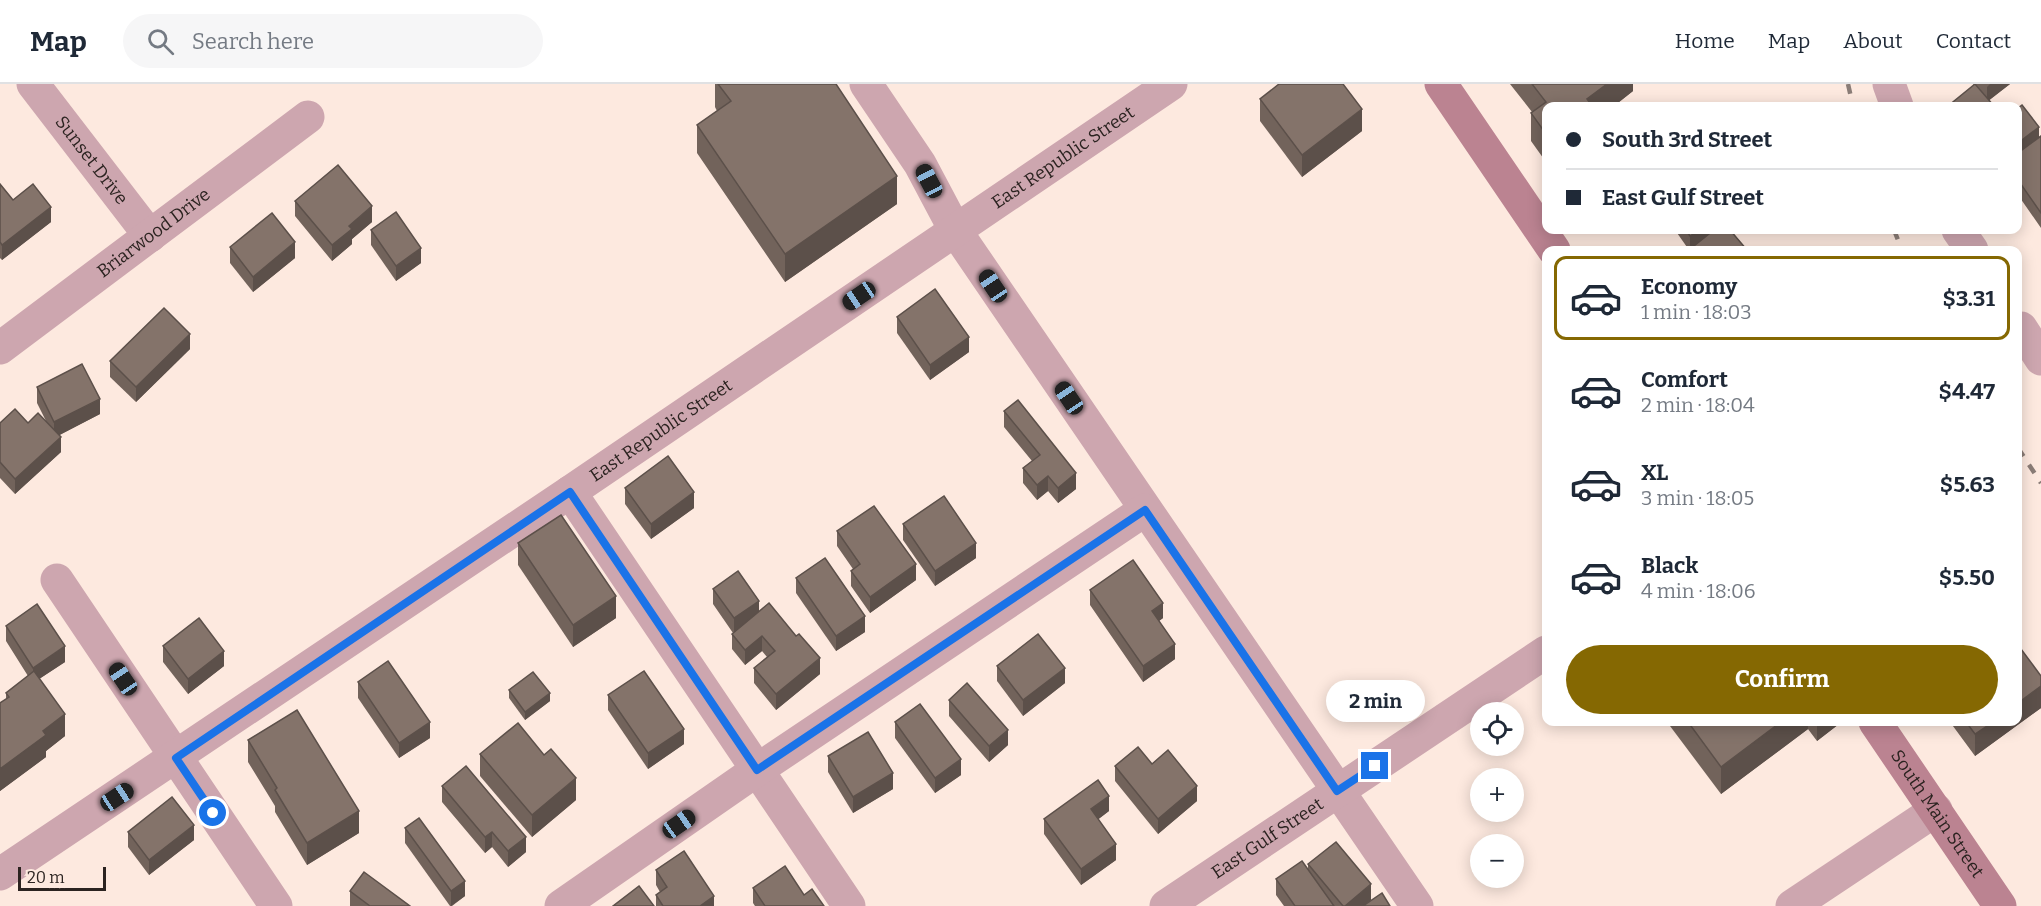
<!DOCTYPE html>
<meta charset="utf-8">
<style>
:root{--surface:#fff;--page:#f6f6f7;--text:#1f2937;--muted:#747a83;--line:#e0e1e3;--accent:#856802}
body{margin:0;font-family:Bitter,serif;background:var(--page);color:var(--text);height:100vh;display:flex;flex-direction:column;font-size:22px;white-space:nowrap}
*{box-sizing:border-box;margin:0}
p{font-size:20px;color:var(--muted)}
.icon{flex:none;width:33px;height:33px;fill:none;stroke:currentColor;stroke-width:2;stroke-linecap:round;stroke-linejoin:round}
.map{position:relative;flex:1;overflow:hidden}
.side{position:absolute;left:1542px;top:162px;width:480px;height:480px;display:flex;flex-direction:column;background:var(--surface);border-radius:12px;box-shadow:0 3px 15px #0003}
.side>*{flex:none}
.hud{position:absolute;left:1542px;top:18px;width:480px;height:132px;border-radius:12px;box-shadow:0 3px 15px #0003;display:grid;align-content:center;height:132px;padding:0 24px;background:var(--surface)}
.controls{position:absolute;left:1470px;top:618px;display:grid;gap:12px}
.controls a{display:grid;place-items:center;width:54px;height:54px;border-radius:50%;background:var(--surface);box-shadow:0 3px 15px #0003;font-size:30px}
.scale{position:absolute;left:18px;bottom:15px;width:88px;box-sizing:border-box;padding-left:6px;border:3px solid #2b2320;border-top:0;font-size:16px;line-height:21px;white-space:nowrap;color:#2b2320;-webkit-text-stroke:4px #fde9df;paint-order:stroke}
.end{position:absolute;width:27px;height:27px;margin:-14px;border:8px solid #1a73e8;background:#fff;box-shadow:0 0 0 3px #fff}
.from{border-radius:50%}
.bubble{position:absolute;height:42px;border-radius:21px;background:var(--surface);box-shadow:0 3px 15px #0003;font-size:20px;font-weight:700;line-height:42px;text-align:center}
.car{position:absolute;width:18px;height:36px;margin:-18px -9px;border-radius:8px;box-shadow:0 0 4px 2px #0007;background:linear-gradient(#222 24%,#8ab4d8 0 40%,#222 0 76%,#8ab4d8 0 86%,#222 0)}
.hud b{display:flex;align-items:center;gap:21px;height:57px;font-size:22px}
.hud b+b{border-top:2px solid var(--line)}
.hud i{width:15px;height:15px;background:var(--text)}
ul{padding:10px 0 0;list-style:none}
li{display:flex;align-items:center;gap:18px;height:84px;margin:0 12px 9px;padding:0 12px;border:3px solid transparent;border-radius:12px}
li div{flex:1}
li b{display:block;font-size:22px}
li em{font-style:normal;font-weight:700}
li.selected{border-color:var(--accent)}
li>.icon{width:54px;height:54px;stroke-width:1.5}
.primary-button{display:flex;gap:12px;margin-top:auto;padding:12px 24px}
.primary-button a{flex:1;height:69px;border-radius:36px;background:var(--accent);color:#fff;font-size:24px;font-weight:700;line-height:69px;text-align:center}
header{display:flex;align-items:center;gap:36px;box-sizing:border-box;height:84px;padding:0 30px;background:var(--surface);border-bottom:2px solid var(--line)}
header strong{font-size:28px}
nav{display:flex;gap:33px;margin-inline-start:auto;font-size:21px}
.search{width:420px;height:54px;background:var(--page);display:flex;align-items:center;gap:15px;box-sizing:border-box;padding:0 21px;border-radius:33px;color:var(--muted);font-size:22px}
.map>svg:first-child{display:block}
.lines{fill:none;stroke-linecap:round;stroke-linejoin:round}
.minor{stroke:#cda6af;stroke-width:33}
.tertiary{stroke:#cda6af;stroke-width:33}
.secondary{stroke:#bb8391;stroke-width:33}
.rail{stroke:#8b7d77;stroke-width:4.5;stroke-dasharray:10 10;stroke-linecap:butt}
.wall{fill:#72635b}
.shaded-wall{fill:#5c504a}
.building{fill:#84736a;stroke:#5c504a;stroke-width:1.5}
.route{stroke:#1a73e8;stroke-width:8}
.labels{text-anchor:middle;stroke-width:4.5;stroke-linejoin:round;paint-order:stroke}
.street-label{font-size:18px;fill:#2b2320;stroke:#fde9df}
</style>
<header>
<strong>Map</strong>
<div class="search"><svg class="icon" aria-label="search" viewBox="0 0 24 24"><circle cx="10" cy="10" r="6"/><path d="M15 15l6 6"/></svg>Search here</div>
<nav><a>Home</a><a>Map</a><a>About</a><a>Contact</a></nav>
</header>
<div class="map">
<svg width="2041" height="822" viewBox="0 0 2041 822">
<rect width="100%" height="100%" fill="#fde9df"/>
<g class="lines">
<g class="minor">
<path id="s1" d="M33,0l117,152"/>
<path d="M866,0l54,80 35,66 462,676"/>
<path d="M1889,0l8,22"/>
<path d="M1958,146l14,20"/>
<path id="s2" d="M0,264l308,-231"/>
<path d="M570,408l279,414"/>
<path d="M57,496l219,326"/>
<path id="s3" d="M0,790l570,-382 601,-408"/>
<path d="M561,822l196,-136 388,-260"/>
<path d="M1792,822l144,-96"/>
</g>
<g class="tertiary">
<path d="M2021,244l20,31"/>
<path id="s4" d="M1166,822l380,-254"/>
</g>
<g class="secondary">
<path d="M1441,0l113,166"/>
<path id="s5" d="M1875,638l125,184"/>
</g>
<g class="rail">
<path d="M1848,0l5,22"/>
<path d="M1894,146l8,20"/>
<path d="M2018,364l23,35"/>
</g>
</g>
<g class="wall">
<path d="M715,0h121l61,120 -112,78 -88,-129v-28l20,-14 -2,-4z"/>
<path d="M1510,0h123v7l-19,15h-68v56l-15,-21v-28l1,-1z"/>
<path d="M1973,0h37l-21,16z"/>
<path d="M1260,15l102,32 -60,46 -42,-56z"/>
<path d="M2018,24l21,30 2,-2v92l-23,-33z"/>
<path d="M0,100l13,16 38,22 -49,38 -2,-2z"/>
<path d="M295,117l77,21 -20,17v5l-20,17 -37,-45z"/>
<path d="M371,146l50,33 -25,18 -25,-36z"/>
<path d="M1675,146h55l17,20h-53v-2l-5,2z"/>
<path d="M230,163l65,11 -42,34 -23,-29z"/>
<path d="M897,233l72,35 -39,28 -33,-47z"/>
<path d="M190,265l-54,53 -26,-25v-16z"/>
<path d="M37,303l63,27 -41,21 2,17 -46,42 -15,-16v-55h28l18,-2 -9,-18z"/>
<path d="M1004,327l72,78 -18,14 -10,-12 -11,9 -14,-17v-15l9,-7 -28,-34z"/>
<path d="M625,404l69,20 -43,31 -26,-35z"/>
<path d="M903,440l73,34 -41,28 -32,-46z"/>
<path d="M837,447l79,49 -46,33 -19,-27v-15l2,-2 -16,-23z"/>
<path d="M518,459l98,75 -43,29 -55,-82z"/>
<path d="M796,494l69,54 -29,19 -40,-58z"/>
<path d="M713,505l46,22 61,63 -44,36 -22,-27v-15l13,-11 -5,-6 -17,14 -13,-16v-15l1,-1 -20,-29z"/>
<path d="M1090,506l73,28 -4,3 16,38 -32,23 -53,-77z"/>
<path d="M6,542l59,36 -26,17 26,57 -19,15v6l-46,34v-88l6,-4v-6l22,-17 -22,-35z"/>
<path d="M163,562l61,20 -36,28 -25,-32z"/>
<path d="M997,582l68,17 -42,33 -26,-35z"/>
<path d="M2041,592v32l-66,48 -25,-34h68z"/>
<path d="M358,598l72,56 -31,20 -41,-60z"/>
<path d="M509,606l41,11 -25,19 -16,-22z"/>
<path d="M608,611l76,49 -36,25 -40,-59z"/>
<path d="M949,616l59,45 -19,17 -40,-46z"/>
<path d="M895,638l66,53 -26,18 -40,-55z"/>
<path d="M1667,638h172v2l-22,17 -9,-12 -87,65z"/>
<path d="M248,656l111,93 -52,32 -32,-53v-6l-27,-44z"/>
<path d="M480,670l96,46 -44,37 -52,-61z"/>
<path d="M828,672l65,33 -40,24 -25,-41z"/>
<path d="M1152,680l45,37 -39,33 -43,-53v-15z"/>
<path d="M442,702l84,66 -18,15 -16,-20 -7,6 -43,-51z"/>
<path d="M1109,727l-11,8 18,41 -35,25 -37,-51v-15z"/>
<path d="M405,744l60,68 -13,10h-2l-45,-63z"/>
<path d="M128,748l66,8 -45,35 -21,-28z"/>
<path d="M1308,780l63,36 -8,6h-79l-8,-11v-16l32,-10z"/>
<path d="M656,786l58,36h-58v-11l4,-3 -4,-7z"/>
<path d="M753,804l51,7 20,11h-69l-2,-3z"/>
<path d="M350,807l60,15h-60z"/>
</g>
<g class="shaded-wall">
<path d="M1607,0h26v7l-19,15h-27v-7z"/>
<path d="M1990,0h20l-23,18v-15z"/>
<path d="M1362,25v22l-60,46v-22z"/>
<path d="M2039,43v16l-21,15v-15z"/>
<path d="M897,92v28l-112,78v-28z"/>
<path d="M372,122v16l-20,17v5l-20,17v-16l17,-19z"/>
<path d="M51,123v15l-49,38v-15z"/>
<path d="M1699,146h21l-26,16v2l-4,2v-14z"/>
<path d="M295,158v16l-42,34v-15z"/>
<path d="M421,164v15l-25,18v-15z"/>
<path d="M190,250v15l-54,53v-15z"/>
<path d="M969,253v15l-39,28v-15z"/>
<path d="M100,315v15l-46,24v-16z"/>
<path d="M61,353v15l-46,42v-15z"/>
<path d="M1076,389v16l-18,14v-15z"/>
<path d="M1048,392v15l-11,9v-15z"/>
<path d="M694,408v16l-43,31v-15z"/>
<path d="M976,459v15l-41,28v-15z"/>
<path d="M916,480v16l-46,33v-16z"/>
<path d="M616,512v22l-43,29v-22z"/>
<path d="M759,517v15l-25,18v-16z"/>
<path d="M1163,519v15l-11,8v-15z"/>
<path d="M865,532v16l-29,19v-15z"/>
<path d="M762,552v15l-17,14v-15z"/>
<path d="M1175,560v15l-32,23v-16z"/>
<path d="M65,562v16l-32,21v-15z"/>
<path d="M224,567v15l-36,28v-15z"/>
<path d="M820,574v16l-44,36v-16z"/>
<path d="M1065,584v15l-42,33v-16z"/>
<path d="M2041,602v22l-66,48v-22l18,-12h25v-19z"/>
<path d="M550,609v8l-25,19v-8z"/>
<path d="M65,630v22l-19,15v6l-46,34v-22l43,-38z"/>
<path d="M430,638v16l-31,20v-15z"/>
<path d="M1781,638h27v7l-87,65v-27z"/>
<path d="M1817,638h22v2l-22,17z"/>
<path d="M684,645v15l-36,25v-16z"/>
<path d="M1008,646v15l-19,17v-16z"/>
<path d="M961,675v16l-26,18v-15z"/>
<path d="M893,689v16l-40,24v-16z"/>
<path d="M576,694v22l-44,37v-22z"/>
<path d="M1197,702v15l-39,33v-15z"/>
<path d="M1109,712v15l-18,14v-16z"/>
<path d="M359,727v22l-52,32v-22z"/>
<path d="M194,741v15l-45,35v-15z"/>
<path d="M492,748v15l-7,6v-16z"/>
<path d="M526,753v15l-18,15v-16z"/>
<path d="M1116,760v16l-35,25v-16z"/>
<path d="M465,797v15l-14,10v-15z"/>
<path d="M1371,800v16l-8,6h-18z"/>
<path d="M714,812v10h-14z"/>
</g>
<g class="building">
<path d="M718,0h118l61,92 -112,78 -88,-129 34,-24z"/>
<path d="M1279,0h64l19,25 -60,46 -42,-56z"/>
<path d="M1532,0h75l-20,15 5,7h-46v28l-15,-21 15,-11z"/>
<path d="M1975,0l19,22h-46z"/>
<path d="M2022,21l17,22 -21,16v-35z"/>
<path d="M2041,52v77l-23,-33v-27z"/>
<path d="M338,81l34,41 -23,20 3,3 -20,16 -37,-44z"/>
<path d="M0,100l13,16 20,-16 18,23 -49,38 -2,-3z"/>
<path d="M396,128l25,36 -25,18 -25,-36z"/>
<path d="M272,129l23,29 -42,35 -23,-30z"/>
<path d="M1686,146h13l-9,6z"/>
<path d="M1714,146h16l17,20h-49l-4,-4z"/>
<path d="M935,205l34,48 -39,28 -33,-48z"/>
<path d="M164,224l26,26 -54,53 -26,-26z"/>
<path d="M82,280l18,35 -46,23 -17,-35z"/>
<path d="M1018,316l58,73 -18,15 -10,-12 -11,9 -14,-17 17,-13 -36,-44z"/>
<path d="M15,325l13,14 10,-10 23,24 -46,42 -15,-17v-39z"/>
<path d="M668,372l26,36 -43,32 -26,-36z"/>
<path d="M944,412l32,47 -41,28 -32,-47z"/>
<path d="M874,422l42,58 -46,33 -19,-26 9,-7 -23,-33z"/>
<path d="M561,431l55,81 -43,29 -55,-82z"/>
<path d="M825,474l40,58 -29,20 -40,-58z"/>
<path d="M1133,476l30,43 -11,8 23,33 -32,22 -53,-76z"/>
<path d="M738,487l21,30 -25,17 -21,-29z"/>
<path d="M769,519l27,33 3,-2 21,24 -44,36 -22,-26 21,-17 -13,-15 -17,14 -13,-16z"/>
<path d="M37,520l28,42 -32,22 -27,-42z"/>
<path d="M199,534l25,33 -36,28 -25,-33z"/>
<path d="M1038,550l27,34 -42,32 -26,-34z"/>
<path d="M2018,561l23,31v10l-23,17z"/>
<path d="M388,577l42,61 -31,21 -41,-61z"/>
<path d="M34,587l31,43 -22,17 3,4 -46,34v-66l9,-6 -3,-4z"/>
<path d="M644,587l40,58 -36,24 -40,-58z"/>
<path d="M533,588l17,21 -25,19 -16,-22z"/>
<path d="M967,599l41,47 -19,16 -40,-46z"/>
<path d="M920,620l41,55 -26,19 -40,-56z"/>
<path d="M297,626l62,101 -52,32 -32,-53 2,-2 -29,-48z"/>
<path d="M1688,638h93l-60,45z"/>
<path d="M1966,638h27l-18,12z"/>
<path d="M518,639l26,32 7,-6 25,29 -44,37 -52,-61z"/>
<path d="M868,648l25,41 -40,24 -25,-41z"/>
<path d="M1138,663l14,17 16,-14 29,36 -39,33 -43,-53z"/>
<path d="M466,682l60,71 -18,14 -16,-19 -7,5 -43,-51z"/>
<path d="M1098,696l11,16 -18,13 25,35 -35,25 -37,-50z"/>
<path d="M172,713l22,28 -45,35 -21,-28z"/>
<path d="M419,734l46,63 -14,10 -46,-63z"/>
<path d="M1336,758l35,42 -26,22h-2l-35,-42z"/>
<path d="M684,767l30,45 -14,10h-37l-7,-11 11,-8 -11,-17z"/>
<path d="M1302,777l32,45h-39l-19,-27z"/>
<path d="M785,782l19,29 8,-6 12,17h-59l-12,-18z"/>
<path d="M364,788l46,34h-40l-20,-15z"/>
<path d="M639,802l15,20h-41z"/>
<path d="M1382,809l8,13h-27z"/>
</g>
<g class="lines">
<path class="route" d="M213,729l-37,-55 394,-266 187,278 388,-260 192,281 38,-25"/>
</g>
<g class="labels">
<g class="street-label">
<text dy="6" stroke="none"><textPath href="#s3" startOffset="1282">East Republic Street</textPath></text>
<text dy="6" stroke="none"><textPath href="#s1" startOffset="96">Sunset Drive</textPath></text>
<text dy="6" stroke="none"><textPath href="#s2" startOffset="192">Briarwood Drive</textPath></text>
<text dy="6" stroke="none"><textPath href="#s3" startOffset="796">East Republic Street</textPath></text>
<text dy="6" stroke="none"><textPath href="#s5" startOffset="111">South Main Street</textPath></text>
<text dy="6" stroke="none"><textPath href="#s4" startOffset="122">East Gulf Street</textPath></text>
</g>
</g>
</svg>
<div class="controls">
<a><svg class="icon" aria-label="locate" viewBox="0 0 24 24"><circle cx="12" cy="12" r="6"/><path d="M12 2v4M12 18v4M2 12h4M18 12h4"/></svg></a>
<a>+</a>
<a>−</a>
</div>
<div class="scale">20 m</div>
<i class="end from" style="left:213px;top:729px"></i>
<i class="end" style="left:1375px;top:682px"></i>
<div class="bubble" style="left:1326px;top:596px;width:99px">2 min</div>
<i class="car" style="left:929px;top:97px;rotate:332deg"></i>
<i class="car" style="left:993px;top:202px;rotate:326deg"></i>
<i class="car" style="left:859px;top:212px;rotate:236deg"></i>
<i class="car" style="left:1069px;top:314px;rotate:326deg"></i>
<i class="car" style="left:123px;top:595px;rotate:326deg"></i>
<i class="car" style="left:117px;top:713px;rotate:57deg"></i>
<i class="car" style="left:679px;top:740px;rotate:55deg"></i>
<div class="hud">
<b><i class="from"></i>South 3rd Street</b>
<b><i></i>East Gulf Street</b>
</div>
<section class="side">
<ul>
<li class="selected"><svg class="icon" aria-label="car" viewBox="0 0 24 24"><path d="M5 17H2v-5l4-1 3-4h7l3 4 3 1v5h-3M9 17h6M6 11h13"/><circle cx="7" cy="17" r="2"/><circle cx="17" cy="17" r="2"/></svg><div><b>Economy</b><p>1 min · 18:03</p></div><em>$3.31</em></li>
<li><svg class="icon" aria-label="car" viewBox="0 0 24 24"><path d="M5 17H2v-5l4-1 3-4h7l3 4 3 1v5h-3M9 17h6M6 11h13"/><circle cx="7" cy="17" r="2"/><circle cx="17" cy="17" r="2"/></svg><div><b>Comfort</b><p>2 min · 18:04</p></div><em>$4.47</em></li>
<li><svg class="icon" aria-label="car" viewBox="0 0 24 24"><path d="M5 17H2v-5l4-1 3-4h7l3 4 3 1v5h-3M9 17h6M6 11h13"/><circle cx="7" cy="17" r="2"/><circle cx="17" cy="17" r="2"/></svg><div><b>XL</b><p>3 min · 18:05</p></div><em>$5.63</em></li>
<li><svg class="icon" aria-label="car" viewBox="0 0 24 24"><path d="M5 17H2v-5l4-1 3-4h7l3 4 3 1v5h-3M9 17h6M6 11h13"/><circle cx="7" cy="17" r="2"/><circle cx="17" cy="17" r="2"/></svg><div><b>Black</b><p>4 min · 18:06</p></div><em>$5.50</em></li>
</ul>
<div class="primary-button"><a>Confirm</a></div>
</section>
</div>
